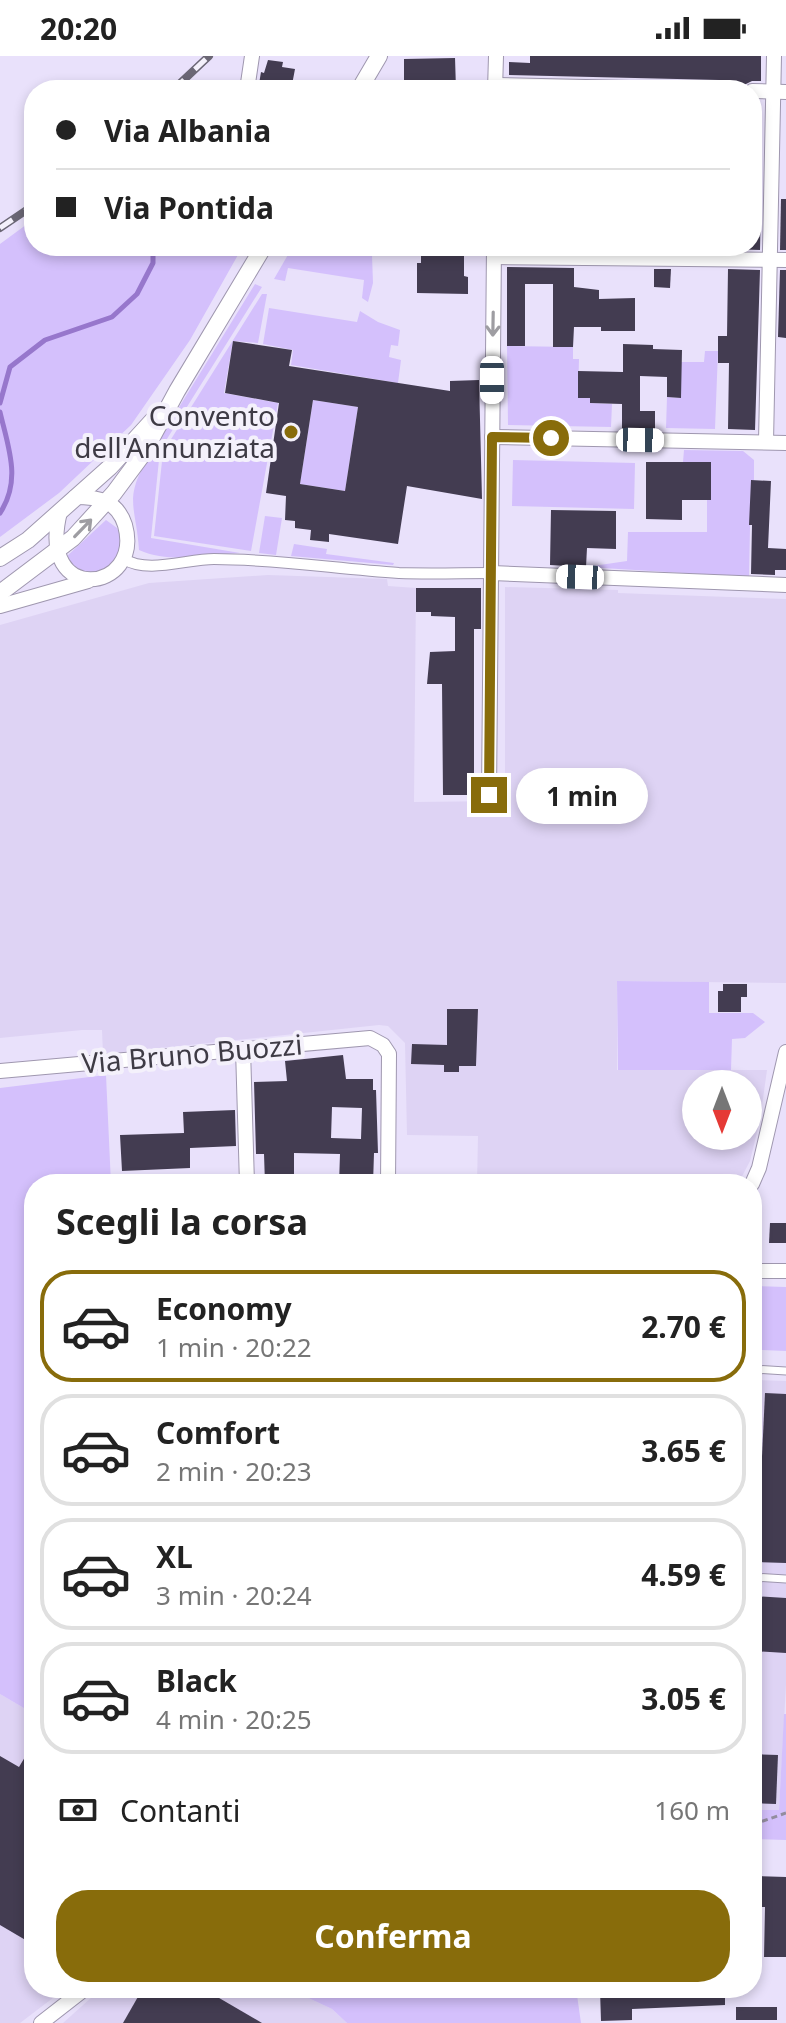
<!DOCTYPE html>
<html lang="it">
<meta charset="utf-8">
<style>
:root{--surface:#fff;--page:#f2f2f2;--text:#222;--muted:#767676;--line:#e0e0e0;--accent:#886c0b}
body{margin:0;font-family:"Noto Sans",sans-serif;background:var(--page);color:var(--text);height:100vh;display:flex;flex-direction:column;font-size:30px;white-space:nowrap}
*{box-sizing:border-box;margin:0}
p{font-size:26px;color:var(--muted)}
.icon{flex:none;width:44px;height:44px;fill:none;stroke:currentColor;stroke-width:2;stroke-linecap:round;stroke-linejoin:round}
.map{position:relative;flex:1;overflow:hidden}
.panel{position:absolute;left:24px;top:1118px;width:738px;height:824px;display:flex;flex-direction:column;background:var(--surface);border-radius:32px;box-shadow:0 4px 12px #0003}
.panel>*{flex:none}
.guide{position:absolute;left:24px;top:24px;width:738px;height:176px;border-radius:32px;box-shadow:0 4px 12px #0003;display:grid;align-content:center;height:176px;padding:0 32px;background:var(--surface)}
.needle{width:52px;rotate:180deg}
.tools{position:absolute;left:682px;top:1014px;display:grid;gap:16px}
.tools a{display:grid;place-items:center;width:80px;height:80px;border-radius:50%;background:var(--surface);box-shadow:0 4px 12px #0003;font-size:40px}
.end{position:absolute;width:36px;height:36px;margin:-18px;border:10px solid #886c0b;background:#fff;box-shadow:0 0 0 4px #fff}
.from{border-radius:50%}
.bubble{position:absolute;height:56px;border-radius:28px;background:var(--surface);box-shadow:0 4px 12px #0003;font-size:26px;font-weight:700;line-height:56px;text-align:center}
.car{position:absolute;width:24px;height:48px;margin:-24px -12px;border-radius:10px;box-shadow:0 0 6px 2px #0007;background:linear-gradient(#fff 24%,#345 0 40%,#fff 0 76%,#345 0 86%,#fff 0)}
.guide b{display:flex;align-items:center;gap:28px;height:76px;font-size:30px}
.guide b+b{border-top:2px solid var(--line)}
.guide i{width:20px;height:20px;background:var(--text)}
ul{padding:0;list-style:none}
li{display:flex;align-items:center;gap:24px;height:112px;margin:0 16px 12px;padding:0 16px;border:4px solid var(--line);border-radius:32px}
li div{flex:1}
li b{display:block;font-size:30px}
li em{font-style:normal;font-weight:700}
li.on{border-color:var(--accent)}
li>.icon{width:72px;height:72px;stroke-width:1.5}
h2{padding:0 32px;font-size:36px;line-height:96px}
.pay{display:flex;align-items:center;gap:20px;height:88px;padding:0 32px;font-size:30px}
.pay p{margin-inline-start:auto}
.primary-button{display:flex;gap:16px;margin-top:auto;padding:16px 32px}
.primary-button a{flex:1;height:92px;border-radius:32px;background:var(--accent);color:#fff;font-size:32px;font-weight:700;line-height:92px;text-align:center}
.status{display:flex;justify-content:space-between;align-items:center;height:56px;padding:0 40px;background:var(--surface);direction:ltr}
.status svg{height:22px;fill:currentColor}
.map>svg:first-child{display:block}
.built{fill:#ded3f4;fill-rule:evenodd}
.green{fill:#d4c0fc}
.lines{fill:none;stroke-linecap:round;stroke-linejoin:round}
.stream{stroke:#9777cc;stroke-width:5}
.building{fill:#433c51;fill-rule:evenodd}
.service-casing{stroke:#9f97af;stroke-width:9}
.pedestrian-casing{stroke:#9f97af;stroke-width:12}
.minor-casing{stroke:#9f97af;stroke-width:16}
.tertiary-casing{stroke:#9f97af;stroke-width:18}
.path{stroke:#938d9f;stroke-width:3;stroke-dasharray:6 4;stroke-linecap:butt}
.service{stroke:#fff;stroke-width:7}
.pedestrian{stroke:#fff;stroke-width:10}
.minor{stroke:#fff;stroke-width:14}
.tertiary{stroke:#fff;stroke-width:16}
.rail-casing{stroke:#6b6775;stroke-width:8}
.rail{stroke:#f4f1fb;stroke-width:5;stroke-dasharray:15;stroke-linecap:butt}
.oneway{stroke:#9e9da2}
.route{stroke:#886c0b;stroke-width:10}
.poi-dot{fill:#886c0b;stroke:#f4f1fb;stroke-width:3}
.labels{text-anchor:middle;stroke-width:8;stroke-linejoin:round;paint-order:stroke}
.poi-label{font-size:28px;fill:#3e3b45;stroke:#f4f1fb;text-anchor:end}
.street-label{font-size:28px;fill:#3e3b45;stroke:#f4f1fb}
</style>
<div class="status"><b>20:20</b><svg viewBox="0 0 49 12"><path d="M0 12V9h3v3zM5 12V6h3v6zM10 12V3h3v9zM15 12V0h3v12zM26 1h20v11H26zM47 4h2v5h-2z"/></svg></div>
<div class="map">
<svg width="786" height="1967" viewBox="0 0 786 1967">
<rect width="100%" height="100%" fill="#e9e1fb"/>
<g class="built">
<path d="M268,519l119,4 1,7 28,2 -2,214 91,-1v-214l113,3v3l168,6v384l-169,-2v89h150l-7,50 -10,41 -12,23h-261l1,-48 -71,-1 -2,-92 -17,-17 -9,-1 -276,29 -1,-24h-20l-82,8v-413l149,-42zM696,1028h52v52h-52z"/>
<path d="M752,1324l34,1v304l-7,125h-27z"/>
<path d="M0,1638l34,20v274h32l-46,35h-20z"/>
<path d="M102,1932h185l45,21 15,14h-284z"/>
</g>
<g class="green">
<path d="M34,163v27h209l-53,94 -59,85 -72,68 -59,44v-293z"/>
<path d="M293,190l79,9 1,28 -5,19 -6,-4 2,-18 -76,-12 -3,13 -11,-2z"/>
<path d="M255,228l7,3 -102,163 -9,88 89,15c-33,2 -70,11 -101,-3 -3,-45 -16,-50 10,-94z"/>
<path d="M262,238h5l-9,49 -25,-2 -9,52 54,10 -27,148 -97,-15 9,-84z"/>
<path d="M269,252l88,14 3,-11 18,11 22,8 -2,16 -7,-1 -2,12 12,3 -3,23 -107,-18 2,-15 -30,-6z"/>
<path d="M507,290l66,1v12h6l-1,38 12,1v5l22,1 -1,23 -103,-2z"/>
<path d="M705,295h13l-3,78 -49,-1 1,-31 13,1 -3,-36h27z"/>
<path d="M313,344l45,7 -13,84 -45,-7z"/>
<path d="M684,394l59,1 11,9v20h-3l-2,97 -163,-10 41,-6 1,-29h79v-32h4v-37l-28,-1z"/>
<path d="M513,404l122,3 -1,46 -122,-3z"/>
<path d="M265,460l17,2 -6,37 -17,-2z"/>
<path d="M106,464l11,8 6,12 -9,25c-20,9 -33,12 -48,-8z"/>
<path d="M294,488l33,5 -1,5 68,9 -1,2 -102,-9z"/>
<path d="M617,925l92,1v31h44l12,9 -20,16 -13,1 -1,31h-113z"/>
<path d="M106,1019l5,109h-77v530l-34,-20v-606z"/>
<path d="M752,1230l34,1v64l-24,-1 -10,-22z"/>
<path d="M784,1658h2v126l-34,-1v-29h27z"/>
<path d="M287,1932h289l5,35h-234l-15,-14z"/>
</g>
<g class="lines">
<g class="stream">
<path d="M0,347l10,-36 35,-27 67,-23 25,-23 16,-31v-17"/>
<path d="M0,356c8,35 22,68 0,101"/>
</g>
</g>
<g class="building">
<path d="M530,0h231v25h-9l-8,4h-16l-9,-5 -210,-5v-13l21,1z"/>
<path d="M455,2l1,31 -52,1v-31z"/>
<path d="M268,4l15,2 -1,5 13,2 -4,21h-33l3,-18 3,1z"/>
<path d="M752,143h9l-1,51 -32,-1v-3h24z"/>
<path d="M781,143h5v51h-6z"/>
<path d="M421,190h43v30l4,1v17l-51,-1v-30h4z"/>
<path d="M507,211l67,1v19l25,3v9l36,-1v33h-34v-4h-27l-1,20h-20v-63h-28v62h-18z"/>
<path d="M654,213h17l-1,19 -16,-1z"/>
<path d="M728,213l32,1 -5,160 -27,-1 1,-66h-11v-27h9z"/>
<path d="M780,214h6v68l-8,-1z"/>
<path d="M233,285l59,9 -3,16 161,25v-10l29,-1 3,119 -75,-13 -9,58 -69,-10v8l-19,-2 1,-10 -16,-2v-7l-10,-1 1,-24 -20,-3 13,-90 -54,-10zM313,344l45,7 -13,84 -45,-7z"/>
<path d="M623,288l30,1v4l29,1 -1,48 -14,-1v-20l-27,-1v35h15v19h-33v-26l-32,-1v-5h-12v-27l45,1z"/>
<path d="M646,406h65v38h-29v20l-36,-1z"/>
<path d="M751,424l20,1 -3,67 18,1v21h-11v5l-24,-1 1,-49h-3z"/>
<path d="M551,454l65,1v38l-29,-1 -1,19 -36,-2z"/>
<path d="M416,532h65v41h-7v157h-3v9h-28l-1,-111h-15l3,-32 25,-1v-34l-24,-1v-4h-15z"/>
<path d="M723,928h24v13h-6v15h-23v-21h5z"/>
<path d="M447,953h31l-2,57h-17v6h-15v-7l-33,-1 1,-20 35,1z"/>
<path d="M343,999l3,24h27v11h3l2,63h-4l-1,31h-34l1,-30 -46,-1v31h-29l-1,-30h-8l-2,-72 33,-1 -2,-20zM332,1051l30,1 -1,31 -30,-1z"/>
<path d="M235,1054l1,36 -46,2v20l-68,3 -2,-36 64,-2 -1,-21z"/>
<path d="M770,1167h16v20h-17z"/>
<path d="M765,1337l21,1v169l-29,-1z"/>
<path d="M752,1540l34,2v55l-34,-2z"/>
<path d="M34,1686v203l-34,-20v-169l19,11z"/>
<path d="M752,1698l26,1 -2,49 -24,-1z"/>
<path d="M752,1820l34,1v80h-22l1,-50h-13z"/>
<path d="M143,1932h59l60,35h-139z"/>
<path d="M725,1932v17l-93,4v11l-31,1 -1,-31z"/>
<rect x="736" y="1951" width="41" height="13"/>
</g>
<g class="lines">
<defs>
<g id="service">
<path d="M752,1313l34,2"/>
<path d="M752,1521l34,2"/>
</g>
<path id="pedestrian" d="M124,503c23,15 63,0 90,0 62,0 123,10 185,14 31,1 62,0 93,0"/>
<g id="minor">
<path d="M495,29l224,5"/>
<path d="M247,34l5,-34"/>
<path d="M495,34l1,-34"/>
<path d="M752,35l34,1"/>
<path d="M494,201l292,3"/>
<path d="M492,381l294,6"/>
<path d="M766,386l8,-386"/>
<path d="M60,456c-24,94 84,81 65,13 -8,-25 -27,-28 -50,-28"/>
<path d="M492,517l294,12"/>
<path d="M0,550l88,-25"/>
<path d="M489,739l5,-549"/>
<path d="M243,993l4,135"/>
<path d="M0,1015l370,-33 13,7 6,9 -1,130"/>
<path d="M752,1128l7,-16 27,-116"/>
<path d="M752,1215h34"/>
<path d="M41,1967l45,-35"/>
</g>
<g id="tertiary">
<path d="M359,34l20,-34"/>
<path d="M0,502l28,-18 82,-73 43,-47"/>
<path d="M0,537l73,-55 41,-45 29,-39 34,-63 87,-145"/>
</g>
</defs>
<use href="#service" class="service-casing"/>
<use href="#pedestrian" class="pedestrian-casing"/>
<use href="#minor" class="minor-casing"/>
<use href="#tertiary" class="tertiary-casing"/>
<path class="path" d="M752,1764l11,1 23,-8"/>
<use href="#service" class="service"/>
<use href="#pedestrian" class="pedestrian"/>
<use href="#minor" class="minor"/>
<use href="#tertiary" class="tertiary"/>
<defs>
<g id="rail">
<path d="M173,34l36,-34"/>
<path d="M0,172l34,-23"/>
</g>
</defs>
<use href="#rail" class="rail-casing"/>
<use href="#rail" class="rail"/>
</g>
<defs><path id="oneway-shaft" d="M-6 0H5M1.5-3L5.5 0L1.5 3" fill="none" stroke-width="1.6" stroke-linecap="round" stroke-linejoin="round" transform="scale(2)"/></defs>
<g class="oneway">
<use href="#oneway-shaft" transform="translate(493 268) rotate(91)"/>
<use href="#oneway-shaft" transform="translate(83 472) rotate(-46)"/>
</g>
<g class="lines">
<path class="route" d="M489,739l3,-358 59,1"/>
</g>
<circle class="poi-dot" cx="291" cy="376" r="8"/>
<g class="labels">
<g class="poi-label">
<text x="275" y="370">Convento<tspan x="275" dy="32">dell'Annunziata</tspan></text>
</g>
<g class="street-label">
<text transform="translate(192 998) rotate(-5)" y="10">Via Bruno Buozzi</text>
</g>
</g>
</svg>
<div class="tools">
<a><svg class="needle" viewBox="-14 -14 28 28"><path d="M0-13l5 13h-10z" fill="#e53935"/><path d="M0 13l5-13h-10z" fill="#767676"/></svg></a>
</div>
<i class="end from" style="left:551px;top:382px"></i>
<i class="end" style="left:489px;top:739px"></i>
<div class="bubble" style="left:516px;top:712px;width:132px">1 min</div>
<i class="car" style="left:492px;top:324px;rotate:180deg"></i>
<i class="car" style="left:640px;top:384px;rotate:91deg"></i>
<i class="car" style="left:580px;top:521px;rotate:272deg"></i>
<div class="guide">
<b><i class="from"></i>Via Albania</b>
<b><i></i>Via Pontida</b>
</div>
<section class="panel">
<h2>Scegli la corsa</h2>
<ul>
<li class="on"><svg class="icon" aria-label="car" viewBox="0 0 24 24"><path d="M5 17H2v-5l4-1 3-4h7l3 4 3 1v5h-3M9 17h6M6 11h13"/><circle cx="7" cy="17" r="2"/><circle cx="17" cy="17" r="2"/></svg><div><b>Economy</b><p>1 min · 20:22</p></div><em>2.70 €</em></li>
<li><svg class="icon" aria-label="car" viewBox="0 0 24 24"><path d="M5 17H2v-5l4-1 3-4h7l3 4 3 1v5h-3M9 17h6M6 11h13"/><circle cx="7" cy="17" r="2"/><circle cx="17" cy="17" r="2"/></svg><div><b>Comfort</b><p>2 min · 20:23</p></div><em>3.65 €</em></li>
<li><svg class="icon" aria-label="car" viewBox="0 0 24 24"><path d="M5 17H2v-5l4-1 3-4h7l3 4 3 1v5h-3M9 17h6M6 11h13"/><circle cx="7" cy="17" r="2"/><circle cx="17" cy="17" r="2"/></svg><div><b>XL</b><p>3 min · 20:24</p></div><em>4.59 €</em></li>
<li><svg class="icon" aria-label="car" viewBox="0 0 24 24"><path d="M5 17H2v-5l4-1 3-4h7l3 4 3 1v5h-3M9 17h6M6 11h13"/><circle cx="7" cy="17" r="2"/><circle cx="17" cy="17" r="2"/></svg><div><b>Black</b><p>4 min · 20:25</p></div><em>3.05 €</em></li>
</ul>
<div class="pay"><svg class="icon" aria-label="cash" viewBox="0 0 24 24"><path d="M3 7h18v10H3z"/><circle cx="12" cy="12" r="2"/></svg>Contanti<p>160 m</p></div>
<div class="primary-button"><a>Conferma</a></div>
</section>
</div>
